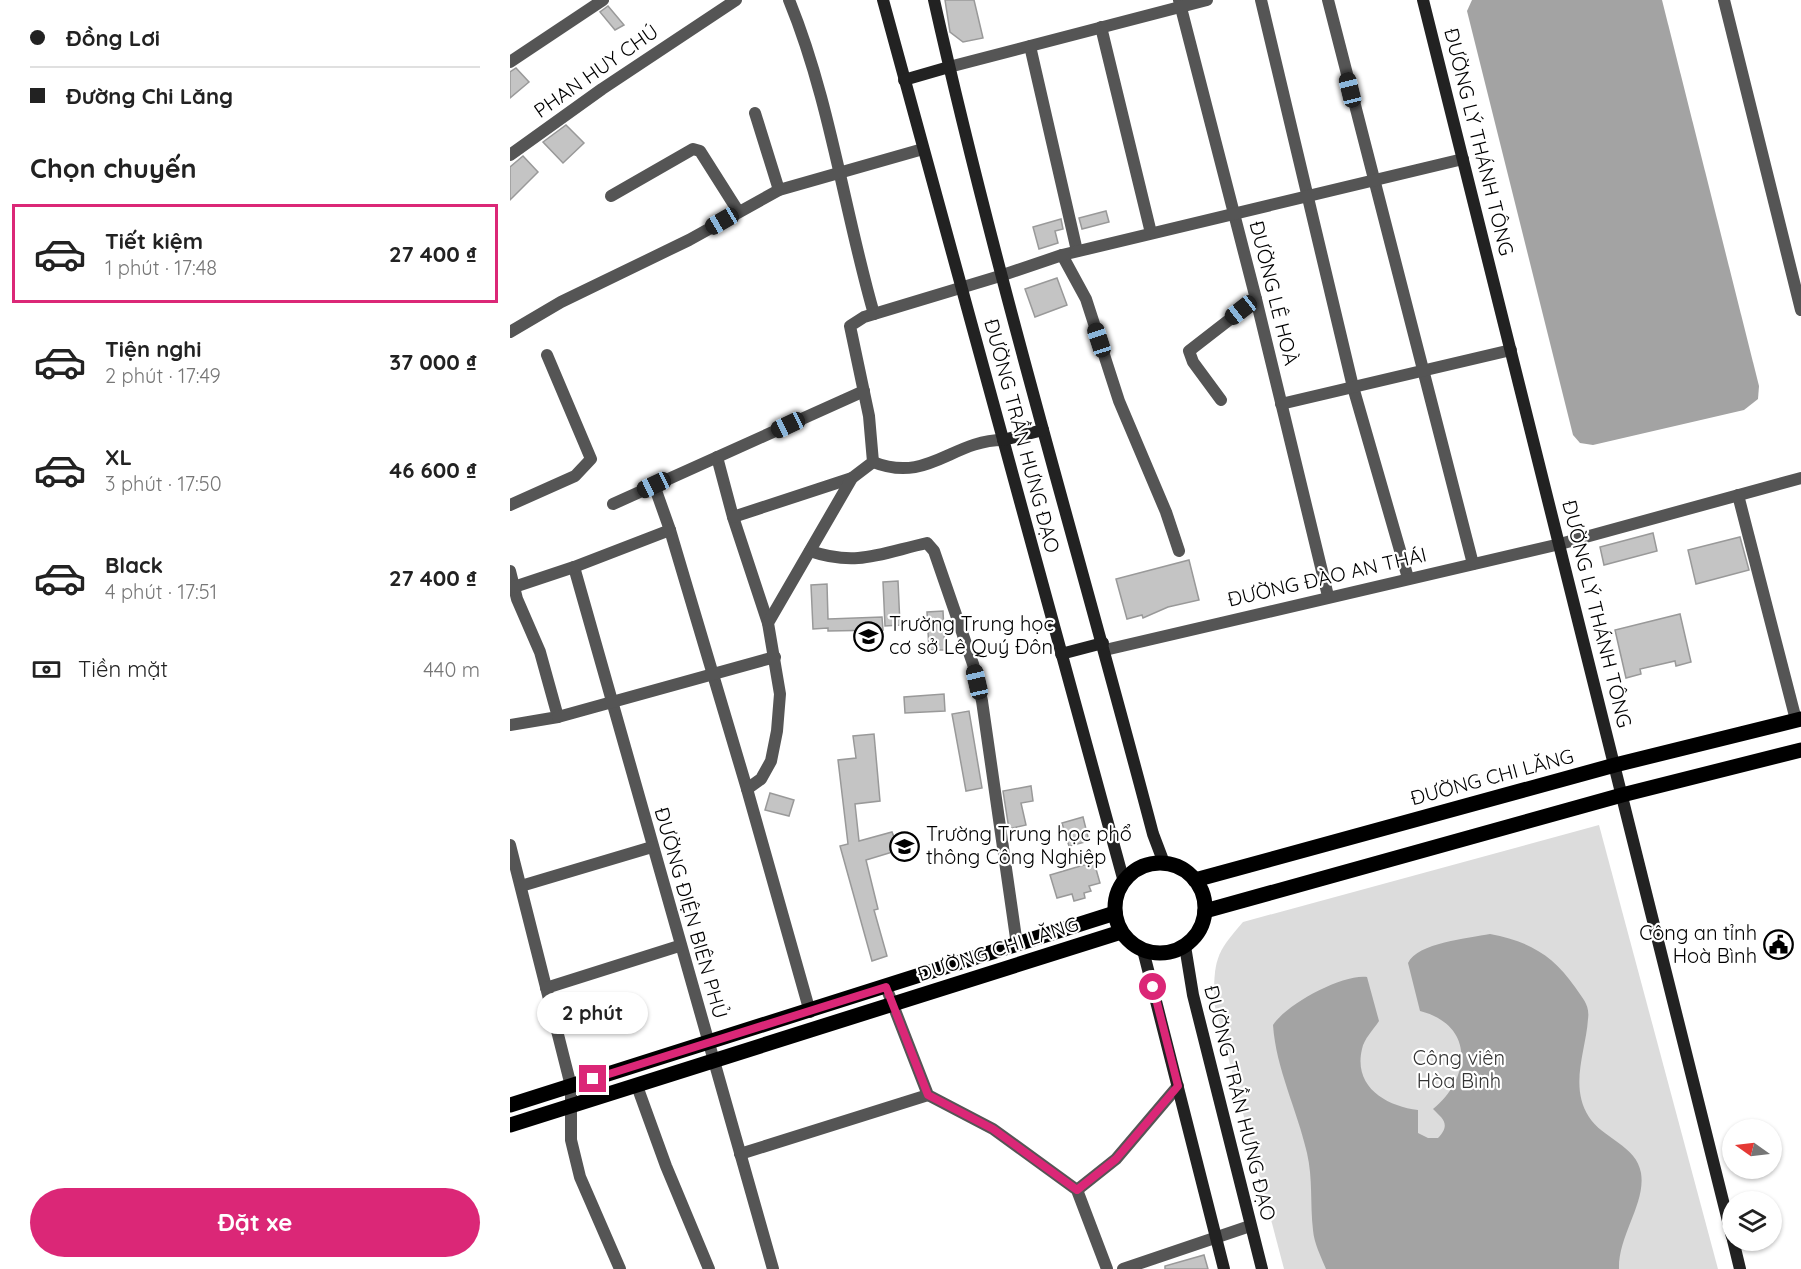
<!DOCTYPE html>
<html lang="vi">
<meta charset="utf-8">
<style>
:root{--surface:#fff;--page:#f6f6f6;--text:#222;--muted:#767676;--line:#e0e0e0;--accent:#db2777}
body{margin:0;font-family:Quicksand,sans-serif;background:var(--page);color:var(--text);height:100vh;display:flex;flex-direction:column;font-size:22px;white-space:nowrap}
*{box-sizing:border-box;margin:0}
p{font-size:20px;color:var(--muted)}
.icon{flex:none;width:33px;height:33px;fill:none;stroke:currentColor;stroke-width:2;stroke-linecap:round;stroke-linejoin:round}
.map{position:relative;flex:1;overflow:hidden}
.panel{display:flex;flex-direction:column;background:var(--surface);width:510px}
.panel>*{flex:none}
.top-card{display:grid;align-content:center;height:132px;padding:0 30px;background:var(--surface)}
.needle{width:39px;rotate:284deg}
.fabs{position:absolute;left:1212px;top:1119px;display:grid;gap:12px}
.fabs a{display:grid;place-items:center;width:60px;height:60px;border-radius:50%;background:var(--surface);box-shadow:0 2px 4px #0004;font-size:30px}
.end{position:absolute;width:27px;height:27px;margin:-14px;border:8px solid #db2777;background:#fff;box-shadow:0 0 0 3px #fff}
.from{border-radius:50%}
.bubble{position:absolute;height:42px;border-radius:21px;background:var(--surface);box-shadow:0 2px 4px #0004;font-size:20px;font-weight:800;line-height:42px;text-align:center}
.car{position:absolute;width:18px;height:36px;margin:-18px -9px;border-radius:8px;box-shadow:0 0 4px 2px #0007;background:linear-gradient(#222 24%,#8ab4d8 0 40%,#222 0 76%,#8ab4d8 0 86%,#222 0)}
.top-card b{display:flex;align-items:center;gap:21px;height:57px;font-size:22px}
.top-card b+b{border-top:2px solid var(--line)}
.top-card i{width:15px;height:15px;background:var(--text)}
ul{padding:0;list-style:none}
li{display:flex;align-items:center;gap:18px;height:99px;margin:0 12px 9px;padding:0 18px;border:3px solid transparent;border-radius:0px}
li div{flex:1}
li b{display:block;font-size:22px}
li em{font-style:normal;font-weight:800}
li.on{border-color:var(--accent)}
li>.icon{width:54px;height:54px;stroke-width:1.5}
h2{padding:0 30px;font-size:27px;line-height:72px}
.pay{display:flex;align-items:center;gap:15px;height:66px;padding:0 30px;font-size:22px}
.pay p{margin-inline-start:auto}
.primary-button{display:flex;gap:12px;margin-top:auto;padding:12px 30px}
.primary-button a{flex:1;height:69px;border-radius:36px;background:var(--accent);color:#fff;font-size:24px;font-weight:800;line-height:69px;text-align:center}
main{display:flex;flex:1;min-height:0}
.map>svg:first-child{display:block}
.green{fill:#dcdcdc}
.water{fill:#a3a3a3}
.building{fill:#c4c4c4;stroke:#999;stroke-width:1.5}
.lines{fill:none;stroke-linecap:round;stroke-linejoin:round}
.street{stroke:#555;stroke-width:12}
.secondary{stroke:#222;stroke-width:12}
.primary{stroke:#000;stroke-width:15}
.route{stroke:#db2777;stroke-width:8}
.labels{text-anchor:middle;stroke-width:4.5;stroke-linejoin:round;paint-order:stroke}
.street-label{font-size:20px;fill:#000;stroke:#fff}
.poi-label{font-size:20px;fill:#000;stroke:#fff;text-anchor:start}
.park-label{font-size:20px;fill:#333;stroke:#fff}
</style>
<main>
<section class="panel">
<div class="top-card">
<b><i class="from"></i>Đồng Lơi</b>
<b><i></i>Đường Chi Lăng</b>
</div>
<h2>Chọn chuyến</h2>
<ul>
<li class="on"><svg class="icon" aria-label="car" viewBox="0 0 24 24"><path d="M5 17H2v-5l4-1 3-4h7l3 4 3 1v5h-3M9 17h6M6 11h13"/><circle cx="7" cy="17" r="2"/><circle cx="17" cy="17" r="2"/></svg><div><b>Tiết kiệm</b><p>1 phút · 17:48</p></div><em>27 400 ₫</em></li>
<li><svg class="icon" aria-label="car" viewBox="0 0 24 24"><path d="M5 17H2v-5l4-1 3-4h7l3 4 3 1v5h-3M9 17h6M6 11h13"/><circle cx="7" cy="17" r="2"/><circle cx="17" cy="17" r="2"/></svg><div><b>Tiện nghi</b><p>2 phút · 17:49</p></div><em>37 000 ₫</em></li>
<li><svg class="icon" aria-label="car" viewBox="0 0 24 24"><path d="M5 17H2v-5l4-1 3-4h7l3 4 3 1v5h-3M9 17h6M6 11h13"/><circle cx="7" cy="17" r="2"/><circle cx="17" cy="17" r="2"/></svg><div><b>XL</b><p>3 phút · 17:50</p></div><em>46 600 ₫</em></li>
<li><svg class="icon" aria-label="car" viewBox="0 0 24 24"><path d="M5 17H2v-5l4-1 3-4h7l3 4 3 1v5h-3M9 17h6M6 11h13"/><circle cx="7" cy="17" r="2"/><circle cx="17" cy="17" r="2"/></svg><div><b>Black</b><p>4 phút · 17:51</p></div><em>27 400 ₫</em></li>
</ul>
<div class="pay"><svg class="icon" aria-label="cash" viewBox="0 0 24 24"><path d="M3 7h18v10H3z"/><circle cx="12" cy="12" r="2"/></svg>Tiền mặt<p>440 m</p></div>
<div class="primary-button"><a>Đặt xe</a></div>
</section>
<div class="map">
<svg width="1291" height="1269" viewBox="0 0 1291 1269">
<rect width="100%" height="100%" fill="#fff"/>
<path class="green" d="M1089,825l119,444h-434l-70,-266c0,-43 1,-49 29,-81z"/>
<g class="water">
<path d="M962,0h190l97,386 -1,13 -14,11 -151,35 -13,-2 -7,-8 -106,-424z"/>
<path d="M980,934c38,7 63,21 85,53 8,12 15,18 13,32 -2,32 -19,67 1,98 13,21 48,29 52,56 5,30 -23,63 -22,96h-293c-5,-12 -12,-26 -13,-39 -3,-26 0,-51 -6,-77 -10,-44 -31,-84 -34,-128 14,-21 69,-51 94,-48l12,44c-6,9 -15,18 -17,28 -9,38 24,57 56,61v23l10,5h10c13,-14 5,-19 -5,-29 38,-31 42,-84 -13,-98l-12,-48c9,-20 61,-25 82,-29z"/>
</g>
<g class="building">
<path d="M435,0h29l9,38 -20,4 -13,-10z"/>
<path d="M98,6l16,19 -9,5 -15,-18z"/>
<path d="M6,68l13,14 -19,16v-26z"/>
<path d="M56,125l18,18 -21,20 -20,-21z"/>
<path d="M13,156l15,16 -28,28v-33z"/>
<path d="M596,211l3,11 -27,7 -3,-11z"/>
<path d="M551,219l2,10 -8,2 3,12 -19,6 -6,-22z"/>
<path d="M547,278l10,27 -32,12 -10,-28z"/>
<path d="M1143,533l4,18 -53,14 -4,-18z"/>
<path d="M1230,537l9,33 -53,14 -8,-34z"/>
<path d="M679,560l10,40 -31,7 -25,11 -1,-3 -15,4 -11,-40z"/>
<path d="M388,581l2,44 -15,1 -2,-44z"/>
<path d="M317,584l1,35 54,-2 1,13 -55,1v-3l-15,1 -2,-44z"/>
<path d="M433,611l2,39h-16l-2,-38z"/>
<path d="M1170,614l11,48 -15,4 -1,-5 -35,8 1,5 -15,4 -11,-48z"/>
<path d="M434,694l1,17 -40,2 -1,-16z"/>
<path d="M459,711l13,77 -16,3 -14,-77z"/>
<path d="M364,734l6,67 -25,3 4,37 33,-9 7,18 -33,10 12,49 -4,1 13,46 -15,5 -32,-115 8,-2 -10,-84 18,-2 -3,-22z"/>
<path d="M521,786l2,15 -12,2 5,22 -17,4 -6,-38z"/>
<path d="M260,793l24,7 -5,16 -24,-6z"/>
<path d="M573,817l6,24 -20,5 -7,-23z"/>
<path d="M584,862l6,21 -11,3 2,5 -7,2 1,5 -11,3 -2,-7 -15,4 -7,-23z"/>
<path d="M694,1255l4,14h-43v-3z"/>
</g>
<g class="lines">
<g class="street">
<path d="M279,0c41,100 55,210 85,314"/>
<path d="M669,0l77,299 72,297"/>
<path d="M751,0l92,387 55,191"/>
<path d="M818,0l145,564"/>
<path d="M1214,0l77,310"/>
<path d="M591,27l50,206"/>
<path d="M520,46l47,205"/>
<path d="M0,62l93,-62"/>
<path d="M439,67l258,-67"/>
<path d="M245,113l24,77"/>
<path d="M0,155l92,-66 134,-89"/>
<path d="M101,196l82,-47 7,2 38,60"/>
<path d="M552,255l24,44 33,102 47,111 13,39"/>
<path d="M0,332l51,-30 128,-62 90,-50 144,-41"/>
<path d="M711,400l-28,-38 -4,-11 67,-52"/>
<path d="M771,404l230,-54"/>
<path d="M207,457l16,60 35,106"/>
<path d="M363,462c55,22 79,-22 130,-22"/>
<path d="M144,485l16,45 77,259"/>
<path d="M1228,495l58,225"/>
<path d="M103,504l251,-113"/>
<path d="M0,505l65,-29 16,-17 -44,-104"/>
<path d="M223,517l119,-39"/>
<path d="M300,551c47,16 72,2 117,-8l7,8 39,113 9,37 35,244"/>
<path d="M64,567l199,702"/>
<path d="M0,571l7,28 23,53 18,65 -48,8"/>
<path d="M4,587l60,-20 96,-37"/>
<path d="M595,650l455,-106 241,-66"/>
<path d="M48,717l217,-60"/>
<path d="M0,845l61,241v54l9,37 40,92"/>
<path d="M11,886l131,-39"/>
<path d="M376,987l42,108 65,34 84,61 30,79"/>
<path d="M36,988l133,-42"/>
<path d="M300,1012l-63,-223 14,-10 10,-18 6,-30 3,-37 -12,-71 84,-145 21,-16 -4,-46 -19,-90 14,-9 136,-41 62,-21 401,-96"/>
<path d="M127,1086l29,80 43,103"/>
<path d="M230,1154l188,-59"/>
<path d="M567,1190l39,-31 62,-73"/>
<path d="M613,1269l127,-43"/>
</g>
<g class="secondary">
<path d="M373,0l241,882"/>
<path d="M424,0c63,281 146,556 219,834l11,29"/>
<path d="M913,0l309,1237"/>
<path d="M394,80l45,-13"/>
<path d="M493,440l40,-10"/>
<path d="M551,654l42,-11"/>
<path d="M675,946l8,49 69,274"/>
<path d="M633,950l81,319"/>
<path d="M1223,1240l7,29"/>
</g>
<g class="primary">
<circle cx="650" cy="908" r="45"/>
<path d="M685,880l420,-115 186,-46"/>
<path d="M695,911l417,-116 179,-45"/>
<path d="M0,1105l605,-192"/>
<path d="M0,1125l611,-193"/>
</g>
</g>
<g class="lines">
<path class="route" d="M83,1079l293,-92 42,108 65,34 84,61 39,-31 62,-73 -25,-99"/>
</g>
<defs>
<symbol id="school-ring" viewBox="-11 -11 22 22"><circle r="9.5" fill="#fff" stroke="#000" stroke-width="1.5"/><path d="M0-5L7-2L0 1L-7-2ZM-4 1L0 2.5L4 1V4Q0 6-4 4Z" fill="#000"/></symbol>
<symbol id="civic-ring" viewBox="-11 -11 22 22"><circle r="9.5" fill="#fff" stroke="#000" stroke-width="1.5"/><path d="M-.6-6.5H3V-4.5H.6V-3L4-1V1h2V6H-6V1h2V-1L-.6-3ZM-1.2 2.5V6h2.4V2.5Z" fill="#000"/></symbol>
</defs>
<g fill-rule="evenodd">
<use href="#school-ring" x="342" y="620" width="33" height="33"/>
<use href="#school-ring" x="378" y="830" width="33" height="33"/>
<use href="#civic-ring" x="1252" y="928" width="33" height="33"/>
</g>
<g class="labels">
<g class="street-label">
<text transform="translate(86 71) rotate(-35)" y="7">PHAN HUY CHÚ</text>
<text transform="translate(969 142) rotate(76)" y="7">ĐƯỜNG LÝ THÁNH TÔNG</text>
<text transform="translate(764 293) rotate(76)" y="7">ĐƯỜNG LÊ HOÀ</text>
<text transform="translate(512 436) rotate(75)" y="7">ĐƯỜNG TRẦN HƯNG ĐẠO</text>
<text transform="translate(817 577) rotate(-13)" y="7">ĐƯỜNG ĐÀO AN THÁI</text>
<text transform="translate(1087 614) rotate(76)" y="7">ĐƯỜNG LÝ THÁNH TÔNG</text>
<text transform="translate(982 777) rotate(-15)" y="7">ĐƯỜNG CHI LĂNG</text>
<text transform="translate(181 913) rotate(74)" y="7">ĐƯỜNG ĐIỆN BIÊN PHỦ</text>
<text transform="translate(488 949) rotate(-18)" y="7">ĐƯỜNG CHI LĂNG</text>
<text transform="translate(730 1103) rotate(76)" y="7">ĐƯỜNG TRẦN HƯNG ĐẠO</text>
</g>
<g class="poi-label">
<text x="379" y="631">Trường Trung học<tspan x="379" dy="23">cơ sở Lê Quý Đôn</tspan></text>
<text x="416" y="841">Trường Trung học phổ<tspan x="416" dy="23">thông Công Nghiệp</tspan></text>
<text x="1247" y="940" text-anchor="end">Công an tỉnh<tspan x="1247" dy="23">Hoà Bình</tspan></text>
</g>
<g class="park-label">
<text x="949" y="1065">Công viên<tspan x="949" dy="23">Hòa Bình</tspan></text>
</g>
</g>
</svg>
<div class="fabs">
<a><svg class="needle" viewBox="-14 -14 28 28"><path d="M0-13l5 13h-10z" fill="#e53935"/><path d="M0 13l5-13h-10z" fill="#767676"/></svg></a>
<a><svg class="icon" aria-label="layers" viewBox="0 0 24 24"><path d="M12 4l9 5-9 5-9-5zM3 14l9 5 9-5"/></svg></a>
</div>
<i class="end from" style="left:643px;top:987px"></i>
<i class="end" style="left:83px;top:1079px"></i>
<div class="bubble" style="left:27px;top:992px;width:111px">2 phút</div>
<i class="car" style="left:840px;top:90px;rotate:346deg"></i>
<i class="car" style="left:212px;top:221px;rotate:240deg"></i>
<i class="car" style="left:731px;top:310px;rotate:232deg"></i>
<i class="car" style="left:589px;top:340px;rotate:342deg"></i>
<i class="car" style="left:278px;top:425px;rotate:245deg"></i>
<i class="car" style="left:144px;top:485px;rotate:245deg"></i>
<i class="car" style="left:467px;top:682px;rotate:347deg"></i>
</div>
</main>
